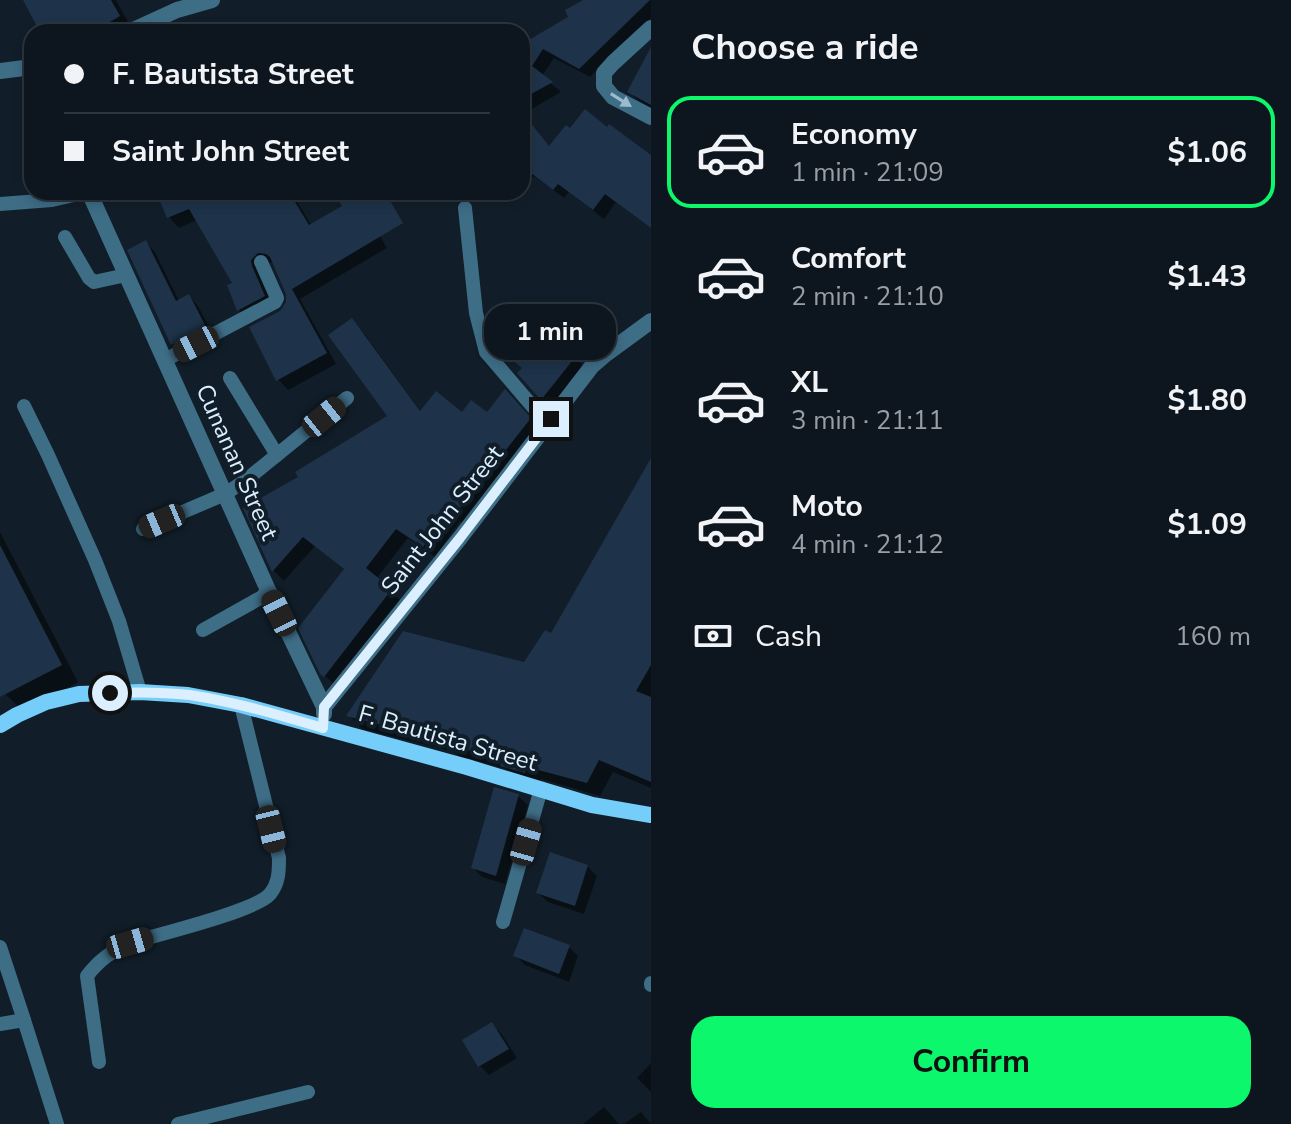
<!DOCTYPE html>
<meta charset="utf-8">
<style>
:root{--surface:#0d161f;--page:#161f28;--text:#f1f3f6;--muted:#9a9fa4;--line:#2d353d;--accent:#0df76c}
body{margin:0;font-family:"Nunito Sans",sans-serif;background:var(--page);color:var(--text);height:100vh;display:flex;flex-direction:column;font-size:30px;white-space:nowrap}
*{box-sizing:border-box;margin:0}
p{font-size:26px;color:var(--muted)}
.icon{flex:none;width:44px;height:44px;fill:none;stroke:currentColor;stroke-width:2;stroke-linecap:round;stroke-linejoin:round}
.map{position:relative;flex:1;overflow:hidden}
.side{display:flex;flex-direction:column;background:var(--surface);width:640px}
.side>*{flex:none}
.guide{position:absolute;left:24px;top:24px;width:506px;height:176px;border-radius:24px;box-shadow:0 4px 12px #0003,0 0 0 2px var(--line);display:grid;align-content:center;height:176px;padding:0 40px;background:var(--surface)}
.end{position:absolute;width:36px;height:36px;margin:-18px;border:10px solid #dbeffe;background:#111;box-shadow:0 0 0 4px #111}
.from{border-radius:50%}
.bubble{position:absolute;height:56px;border-radius:24px;background:var(--surface);box-shadow:0 4px 12px #0003,0 0 0 2px var(--line);font-size:26px;font-weight:700;line-height:56px;text-align:center}
.car{position:absolute;width:24px;height:48px;margin:-24px -12px;border-radius:10px;box-shadow:0 0 6px 2px #0007;background:linear-gradient(#222 24%,#8ab4d8 0 40%,#222 0 76%,#8ab4d8 0 86%,#222 0)}
.guide b{display:flex;align-items:center;gap:28px;height:76px;font-size:30px}
.guide b+b{border-top:2px solid var(--line)}
.guide i{width:20px;height:20px;background:var(--text)}
ul{padding:0;list-style:none}
li{display:flex;align-items:center;gap:24px;height:112px;margin:0 16px 12px;padding:0 24px;border:4px solid transparent;border-radius:24px}
li div{flex:1}
li b{display:block;font-size:30px}
li em{font-style:normal;font-weight:700}
li.active{border-color:var(--accent)}
li>.icon{width:72px;height:72px;stroke-width:1.5}
h2{padding:0 40px;font-size:36px;line-height:96px}
.pay{display:flex;align-items:center;gap:20px;height:88px;padding:0 40px;font-size:30px}
.pay p{margin-inline-start:auto}
.button{display:flex;gap:16px;margin-top:auto;padding:16px 40px}
.button a{flex:1;height:92px;border-radius:24px;background:var(--accent);color:#111;font-size:32px;font-weight:700;line-height:92px;text-align:center}
main{display:flex;flex:1;min-height:0}
.map>svg:first-child{display:block}
.shadow{fill:#0007}
.building{fill:#1e3349}
.lines{fill:none;stroke-linecap:round;stroke-linejoin:round}
.service{stroke:#3e6d86;stroke-width:14}
.minor{stroke:#3e6d86;stroke-width:16}
.secondary{stroke:#75cefa;stroke-width:16}
.oneway{fill:#9cbbce}
.route{stroke:#dbeffe;stroke-width:10}
.labels{text-anchor:middle;stroke-width:8;stroke-linejoin:round;paint-order:stroke}
.street-label{font-size:24px;fill:#dbeffe;stroke:#111e29}
</style>
<main>
<div class="map">
<svg width="651" height="1124" viewBox="0 0 651 1124">
<rect width="100%" height="100%" fill="#111e29"/>
<g class="shadow">
<path d="M25,0h91l17,31 -91,1z"/>
<path d="M587,0h64v18l-61,59 -36,-19 -12,18 19,16 -38,22 27,34 58,-18 43,27v71l-35,-26 -12,17 -35,-27 -5,6 -30,-22 -9,8 -3,-3v-135l49,-28z"/>
<path d="M651,57v50l-12,-6 -10,-10z"/>
<path d="M158,192h133l21,34 54,-15 21,37 -87,51 36,65 -48,26 -10,-11 3,-67 7,-10v-8l-14,-33 -10,5 10,41 -25,13 -10,-10 -4,-26 -38,-64 -18,8 -10,-11z"/>
<path d="M451,192h32l-20,13z"/>
<path d="M146,243l9,9 24,49 10,-5 9,10 16,31 -32,16 -10,-9z"/>
<path d="M352,321l11,11 58,80 66,3 29,-12 25,27 -75,95 -6,-4 -25,36 -27,-19 -32,41 25,22 -65,85 -14,-13 23,-103 -30,-24 -31,35 -10,-10 -28,-62 55,-31 89,-61z"/>
<path d="M575,357l9,10 -33,41 -31,-35z"/>
<path d="M651,463v325l-38,-16 -13,24 -59,-17 -2,6 -23,-6 -9,-10 -48,-13 -4,-4 -93,-23 -13,-14 176,-51 27,-28z"/>
<path d="M0,532l78,150 -55,29 -18,-17 -5,-11z"/>
<path d="M518,796l10,9 -23,79 -23,-7 -9,-9z"/>
<path d="M587,866l10,10 -13,38 -36,-12 -10,-9z"/>
<path d="M569,947l9,9 -9,26 -44,-17 -9,-9z"/>
<path d="M492,1024l9,9 16,25 -28,17 -9,-9 -16,-25z"/>
<path d="M651,1063v29l-14,-14z"/>
<path d="M604,1107l15,17h-36z"/>
<path d="M641,1112l10,12h-27z"/>
</g>
<g class="building">
<path d="M23,0h88l9,16 -27,16h-53z"/>
<path d="M583,0h67l-71,69 -36,-20 -11,17 21,16 -31,17v-55l46,-27 -3,-7z"/>
<path d="M651,47v58l-24,-13z"/>
<path d="M585,109l22,18 2,-3 42,31v73l-46,-34 -12,16 -35,-26 -5,6 -31,-24v-54l27,34 17,-21 4,3z"/>
<path d="M156,192h133l20,33 33,-19 -8,-14h51l18,31 -111,66 35,64 -51,28 -27,-54 31,-16 6,-9v-8l-16,-37 -4,-3 -8,-1 -7,7 1,6 13,30 -28,15 -10,-26 5,-2 -43,-74 -22,9z"/>
<path d="M146,240l30,61 13,-7 17,33 -35,18 -44,-95z"/>
<path d="M352,318l68,93 16,-20 26,21 9,-12 16,12 18,-23 26,29 -77,98 -6,-4 -25,35 -27,-18 -30,39 26,21 -68,88 -4,-3 -22,-46 46,-59 -41,-32 -31,35 -29,-64 55,-31 -3,-5 92,-56 -59,-81z"/>
<path d="M538,326l38,30 -35,44 -24,-27 5,-5 -11,-9z"/>
<path d="M651,458v207l-15,26 15,6v85l-52,-22 -12,23 -60,-16 -2,6 -25,-7 2,-6 -59,-17 1,-2 -98,-25 57,-85 121,31 21,-32 6,3z"/>
<path d="M0,545l62,120 -62,32z"/>
<path d="M494,787l25,7 -23,82 -25,-8z"/>
<path d="M550,852l38,13 -13,41 -39,-13z"/>
<path d="M524,928l46,17 -11,29 -46,-18z"/>
<path d="M492,1022l17,27 -31,18 -16,-27z"/>
</g>
<g class="lines">
<g class="service">
<path d="M0,204l52,-4 35,-8"/>
<path d="M465,208l11,105 10,39 47,55 18,12"/>
<path d="M65,237l24,41 5,4 32,-7"/>
<path d="M165,360l110,-58 2,-4 -16,-36"/>
<path d="M230,378l47,77"/>
<path d="M24,406l24,49 47,105 24,61 21,71"/>
<path d="M143,529l82,-35 21,-14 101,-82"/>
<path d="M203,630l59,-33 6,-7"/>
<path d="M503,922l38,-133"/>
<path d="M0,947l24,73 -24,4"/>
<path d="M651,985v-2"/>
<path d="M24,1020l33,104"/>
<path d="M99,1062l-12,-86c12,-16 25,-25 43,-33 26,-8 126,-32 140,-49 9,-11 9,-23 9,-36l-38,-153"/>
<path d="M178,1124l130,-32"/>
</g>
<g class="minor">
<path d="M651,28l-38,35 -9,10v13l9,11 38,20"/>
<path d="M129,32l48,-22 35,-10"/>
<path d="M0,71l32,-4"/>
<path d="M89,192l179,398 56,117"/>
<path d="M324,714v-7l136,-169 132,-172 14,-12 45,-33"/>
</g>
<path class="secondary" d="M0,725l17,-10 29,-13 33,-8 61,-2 48,3 53,10 226,62 125,38 59,10"/>
</g>
<defs><path id="oneway-solid" d="M-6-.8H1V-3.2L6.5 0L1 3.2V.8H-6Z" transform="scale(2)"/></defs>
<use class="oneway" href="#oneway-solid" transform="translate(621 100) rotate(32)"/>
<g class="lines">
<path class="route" d="M110,693c26,-1 54,-1 80,2 45,7 89,20 133,33l1,-21 136,-169 91,-119"/>
</g>
<g class="labels">
<g class="street-label">
<text transform="translate(237 462) rotate(66)" y="8">Cunanan Street</text>
<text transform="translate(442 520) rotate(-52)" y="8">Saint John Street</text>
<text transform="translate(448 738) rotate(16)" y="8">F. Bautista Street</text>
</g>
</g>
</svg>
<i class="end from" style="left:110px;top:693px"></i>
<i class="end" style="left:551px;top:419px"></i>
<div class="bubble" style="left:484px;top:304px;width:132px">1 min</div>
<i class="car" style="left:196px;top:344px;rotate:243deg"></i>
<i class="car" style="left:324px;top:417px;rotate:51deg"></i>
<i class="car" style="left:162px;top:521px;rotate:247deg"></i>
<i class="car" style="left:279px;top:613px;rotate:334deg"></i>
<i class="car" style="left:271px;top:829px;rotate:166deg"></i>
<i class="car" style="left:526px;top:842px;rotate:16deg"></i>
<i class="car" style="left:130px;top:943px;rotate:74deg"></i>
<div class="guide">
<b><i class="from"></i>F. Bautista Street</b>
<b><i></i>Saint John Street</b>
</div>
</div>
<section class="side">
<h2>Choose a ride</h2>
<ul>
<li class="active"><svg class="icon" aria-label="car" viewBox="0 0 24 24"><path d="M5 17H2v-5l4-1 3-4h7l3 4 3 1v5h-3M9 17h6M6 11h13"/><circle cx="7" cy="17" r="2"/><circle cx="17" cy="17" r="2"/></svg><div><b>Economy</b><p>1 min · 21:09</p></div><em>$1.06</em></li>
<li><svg class="icon" aria-label="car" viewBox="0 0 24 24"><path d="M5 17H2v-5l4-1 3-4h7l3 4 3 1v5h-3M9 17h6M6 11h13"/><circle cx="7" cy="17" r="2"/><circle cx="17" cy="17" r="2"/></svg><div><b>Comfort</b><p>2 min · 21:10</p></div><em>$1.43</em></li>
<li><svg class="icon" aria-label="car" viewBox="0 0 24 24"><path d="M5 17H2v-5l4-1 3-4h7l3 4 3 1v5h-3M9 17h6M6 11h13"/><circle cx="7" cy="17" r="2"/><circle cx="17" cy="17" r="2"/></svg><div><b>XL</b><p>3 min · 21:11</p></div><em>$1.80</em></li>
<li><svg class="icon" aria-label="car" viewBox="0 0 24 24"><path d="M5 17H2v-5l4-1 3-4h7l3 4 3 1v5h-3M9 17h6M6 11h13"/><circle cx="7" cy="17" r="2"/><circle cx="17" cy="17" r="2"/></svg><div><b>Moto</b><p>4 min · 21:12</p></div><em>$1.09</em></li>
</ul>
<div class="pay"><svg class="icon" aria-label="cash" viewBox="0 0 24 24"><path d="M3 7h18v10H3z"/><circle cx="12" cy="12" r="2"/></svg>Cash<p>160 m</p></div>
<div class="button"><a>Confirm</a></div>
</section>
</main>
